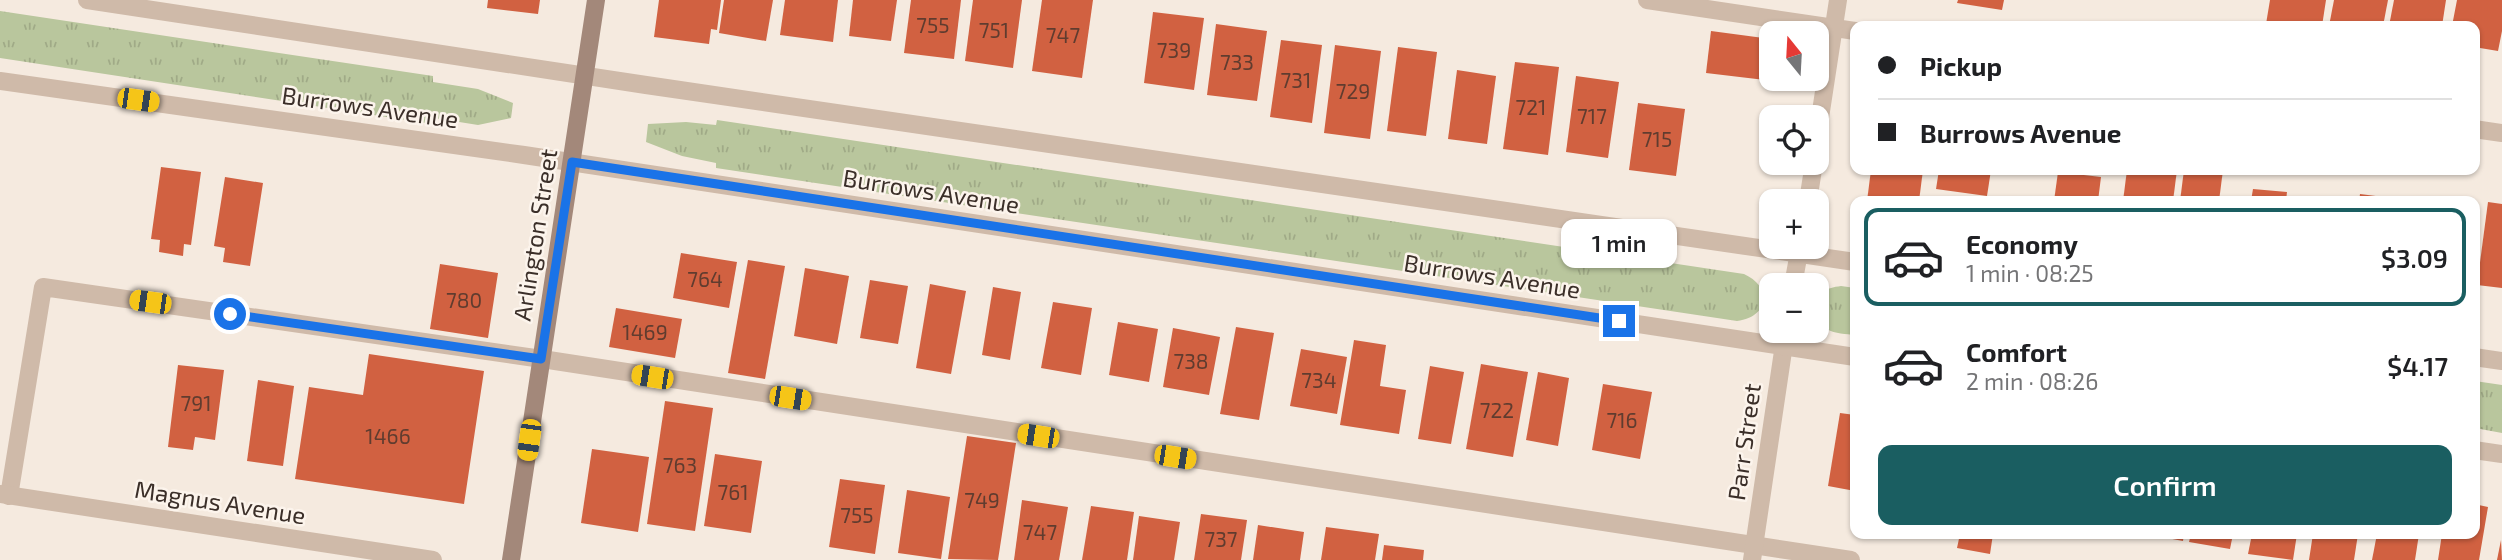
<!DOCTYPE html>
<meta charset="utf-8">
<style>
:root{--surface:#fff;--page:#f2f2f2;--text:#202124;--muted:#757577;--line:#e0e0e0;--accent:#1a5e61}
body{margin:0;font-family:"Exo 2",sans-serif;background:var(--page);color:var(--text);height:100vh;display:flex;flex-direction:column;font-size:26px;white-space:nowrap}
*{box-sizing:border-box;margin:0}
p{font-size:23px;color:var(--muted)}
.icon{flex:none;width:38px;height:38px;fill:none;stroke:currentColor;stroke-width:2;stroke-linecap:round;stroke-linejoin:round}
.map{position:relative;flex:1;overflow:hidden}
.details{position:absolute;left:1850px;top:196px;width:630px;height:343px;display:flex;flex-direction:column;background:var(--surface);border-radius:14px;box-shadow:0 2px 5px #0004}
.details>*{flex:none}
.hud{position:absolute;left:1850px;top:21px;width:630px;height:154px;border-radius:14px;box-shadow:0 2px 5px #0004;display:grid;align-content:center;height:154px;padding:0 28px;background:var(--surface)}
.needle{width:46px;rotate:342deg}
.tools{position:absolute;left:1759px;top:21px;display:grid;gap:14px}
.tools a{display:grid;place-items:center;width:70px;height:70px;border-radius:14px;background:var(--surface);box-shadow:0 2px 5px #0004;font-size:35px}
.end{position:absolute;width:32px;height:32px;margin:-16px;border:9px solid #1a73e8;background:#fff;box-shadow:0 0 0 4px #fff}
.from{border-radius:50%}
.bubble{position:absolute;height:49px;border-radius:14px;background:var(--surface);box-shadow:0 2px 5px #0004;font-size:23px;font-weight:600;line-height:49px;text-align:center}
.car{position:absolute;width:21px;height:42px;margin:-21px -10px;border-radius:9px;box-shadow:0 0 5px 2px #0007;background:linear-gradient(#f5c518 24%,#345 0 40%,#f5c518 0 76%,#345 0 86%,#f5c518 0)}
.hud b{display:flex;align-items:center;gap:24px;height:66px;font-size:26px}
.hud b+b{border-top:2px solid var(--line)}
.hud i{width:18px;height:18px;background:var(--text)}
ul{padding:12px 0 0;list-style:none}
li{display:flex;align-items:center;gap:21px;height:98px;margin:0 14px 10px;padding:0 14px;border:4px solid transparent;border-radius:14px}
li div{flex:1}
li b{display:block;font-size:26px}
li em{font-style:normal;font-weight:600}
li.current{border-color:var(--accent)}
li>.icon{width:63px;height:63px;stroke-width:1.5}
.cta{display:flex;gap:14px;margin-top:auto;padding:14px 28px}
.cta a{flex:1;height:80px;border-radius:14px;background:var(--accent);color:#fff;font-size:28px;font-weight:600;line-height:80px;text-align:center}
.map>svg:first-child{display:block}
.grass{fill:url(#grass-tufts)}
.building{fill:#d16141}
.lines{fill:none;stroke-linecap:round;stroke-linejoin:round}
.service{stroke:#cfbaa9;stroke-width:18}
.minor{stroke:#cfbaa9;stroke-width:18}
.tertiary{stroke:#cfbaa9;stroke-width:18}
.secondary{stroke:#a3887a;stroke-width:18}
.route{stroke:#1a73e8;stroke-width:9}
.labels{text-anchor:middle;stroke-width:5;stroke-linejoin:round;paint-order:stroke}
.number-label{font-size:21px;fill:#603c2f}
.street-label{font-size:24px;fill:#3b2f29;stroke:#fcf4ec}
</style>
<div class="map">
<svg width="2502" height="560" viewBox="0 0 2502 560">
<defs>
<pattern id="grass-tufts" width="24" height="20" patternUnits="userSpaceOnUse" patternTransform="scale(1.75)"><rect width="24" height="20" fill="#b9c69d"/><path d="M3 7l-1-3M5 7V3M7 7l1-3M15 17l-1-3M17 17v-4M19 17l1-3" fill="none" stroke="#a0aa87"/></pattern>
</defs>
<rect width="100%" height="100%" fill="#f5eadf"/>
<g class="grass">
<path d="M0,11l433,65v6l45,7 35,14 -2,15 -33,7 -50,-8 -2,6 -426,-65z"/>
<path d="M717,120l1027,154c29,13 25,43 -7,47l-1021,-153v-5l-34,-7 -36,-14 2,-18 38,-2 30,3z"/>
<path d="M1841,286l14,2v47c-9,-1 -20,-1 -28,-6 -11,-6 -15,-25 -6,-35 5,-6 13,-7 20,-8z"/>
<path d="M2475,381l27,4v48l-27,-5z"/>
</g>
<g class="building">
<path d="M488,0h52l-2,14 -51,-6z"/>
<path d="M659,0h62l-4,30 -6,-1 -2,15 -55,-7z"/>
<path d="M724,0h49l-7,41 -47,-8z"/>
<path d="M785,0h53l-5,42 -53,-7z"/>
<path d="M853,0h44l-6,41 -42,-5z"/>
<path d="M911,0h50l-7,59 -50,-6z"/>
<path d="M973,0h49l-9,68 -48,-7z"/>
<path d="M1042,0h51l-11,78 -50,-7z"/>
<path d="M1958,0h46l-2,10 -45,-7z"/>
<path d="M2270,0h56l-4,26h-40l-16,-2z"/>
<path d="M2334,0h54l-5,26h-54z"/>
<path d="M2394,0h52l-4,26h-53z"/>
<path d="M2457,0h45v31l-4,20 -24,-4v-21h-22z"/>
<path d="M1153,12l51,6 -10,72 -50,-7z"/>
<path d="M1216,24l51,7 -10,70 -50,-6z"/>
<path d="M1711,31l60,8 -6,41 -59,-7z"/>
<path d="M1281,40l41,5 -10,78 -42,-6z"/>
<path d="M1335,45l46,6 -11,88 -46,-6z"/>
<path d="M1398,47l39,5 -11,84 -39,-5z"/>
<path d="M1515,62l44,5 -11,88 -45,-6z"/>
<path d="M1457,70l39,6 -9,68 -39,-5z"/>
<path d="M1576,76l43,6 -11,76 -42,-6z"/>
<path d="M1638,103l47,6 -9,67 -47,-6z"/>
<path d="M161,167l40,5 -10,73 -7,-1 -1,12 -24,-4 1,-12 -9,-1z"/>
<path d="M1871,170h52l-4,31h-52z"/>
<path d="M1939,170h52l-4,26 -51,-7z"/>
<path d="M2127,170h50l-4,31h-50z"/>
<path d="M2184,170h39l-4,31h-39z"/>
<path d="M2058,172l43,5 -3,24h-44z"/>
<path d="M225,177l38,6 -13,83 -27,-4 2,-14 -11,-2z"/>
<path d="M2253,189l34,3 -1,9h-35z"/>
<path d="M2360,194l47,6v1h-48z"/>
<path d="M2488,202l14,2v84l-25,-3z"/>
<path d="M681,253l56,9 -8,46 -56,-10z"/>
<path d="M748,260l37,6 -20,113 -37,-6z"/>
<path d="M440,264l58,9 -10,65 -58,-9z"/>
<path d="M805,268l44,8 -12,68 -43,-8z"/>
<path d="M870,280l38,6 -10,58 -38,-6z"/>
<path d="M930,284l36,7 -15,83 -35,-6z"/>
<path d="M993,287l28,5 -11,68 -28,-5z"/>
<path d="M1053,302l39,6 -11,67 -40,-7z"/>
<path d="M616,308l66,11 -7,39 -66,-11z"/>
<path d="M1118,322l40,7 -9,53 -40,-7z"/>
<path d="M1236,327l38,6 -15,87 -39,-6z"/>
<path d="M1173,328l47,9 -11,58 -46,-8z"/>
<path d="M1354,340l32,5 -6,41 26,4 -7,44 -59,-9z"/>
<path d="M1301,349l46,8 -10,57 -47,-8z"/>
<path d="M369,354l115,17 -20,133 -169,-25 14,-92 54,8z"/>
<path d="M1481,364l47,8 -15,85 -47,-8z"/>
<path d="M178,365l46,5 -9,70 -20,-3 -2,13 -25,-3z"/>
<path d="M1430,366l34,6 -13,72 -33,-5z"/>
<path d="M1538,372l31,6 -11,68 -32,-6z"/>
<path d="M258,380l36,6 -11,80 -36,-5z"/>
<path d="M1603,384l49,8 -12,67 -48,-9z"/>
<path d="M665,401l48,7 -18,123 -48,-7z"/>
<path d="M1840,413l15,2v76l-27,-5z"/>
<path d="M967,436l49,7 -18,117 -50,-1z"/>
<path d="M592,449l57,8 -11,75 -57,-9z"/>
<path d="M715,454l47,7 -11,72 -47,-7z"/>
<path d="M840,479l45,6 -10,69 -46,-7z"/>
<path d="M907,490l43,7 -9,62 -43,-6z"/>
<path d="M1022,500l46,7 -9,53h-45z"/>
<path d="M2474,504l14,3 -9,53h-41l4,-26h32z"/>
<path d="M1091,506l43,6 -7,48h-45z"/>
<path d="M1201,514l46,6 -6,40h-47z"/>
<path d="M1139,516l41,6 -6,38h-41z"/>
<path d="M1258,525l46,7 -4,28h-47z"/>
<path d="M1326,527l53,7 -4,26h-54z"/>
<path d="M1960,534h33l-3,20 -33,-6z"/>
<path d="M2146,534h38l-1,7z"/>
<path d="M2191,534h42l-3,15 -41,-7z"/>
<path d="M2252,534h45l-4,26 -45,-6z"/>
<path d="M2313,534h45l-4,26h-45z"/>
<path d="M2377,534h42l-4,26h-43z"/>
<path d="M2501,540l1,20h-5z"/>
<path d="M1384,545l40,5 -1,10h-41z"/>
</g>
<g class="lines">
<g class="service">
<path d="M1647,0l208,31"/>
<path d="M2474,129l28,4"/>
<path d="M9,496l34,-209 499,72 1309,201"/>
</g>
<g class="minor">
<path d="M1816,144l22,-144"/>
<path d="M1808,201l6,-38"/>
<path d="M1793,285l7,-38"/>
<path d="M0,494l433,66"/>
<path d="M1752,560l34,-229"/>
</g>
<g class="tertiary">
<path d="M87,0l559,85 1209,177"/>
<path d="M0,81l524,74 1331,202"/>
<path d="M2474,357l28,4"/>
<path d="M2474,450l28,4"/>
</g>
<path class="secondary" d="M511,560l85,-560"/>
</g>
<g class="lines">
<path class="route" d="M230,314l311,45 31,-197 1047,159"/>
</g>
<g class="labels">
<g class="number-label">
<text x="933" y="33">755</text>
<text x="994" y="38">751</text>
<text x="1063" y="43">747</text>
<text x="1174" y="58">739</text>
<text x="1237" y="70">733</text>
<text x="1296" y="88">731</text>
<text x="1353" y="99">729</text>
<text x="1531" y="115">721</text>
<text x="1592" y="124">717</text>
<text x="1657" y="147">715</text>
<text x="705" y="287">764</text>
<text x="464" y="308">780</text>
<text x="645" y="340">1469</text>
<text x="1191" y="369">738</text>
<text x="1319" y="388">734</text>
<text x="196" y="411">791</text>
<text x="1497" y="418">722</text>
<text x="1622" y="428">716</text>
<text x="388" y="444">1466</text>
<text x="680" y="473">763</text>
<text x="733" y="500">761</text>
<text x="982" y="508">749</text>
<text x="857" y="523">755</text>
<text x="1040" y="540">747</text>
<text x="1221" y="547">737</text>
</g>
<g class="street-label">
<text transform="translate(370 108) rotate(8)" y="8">Burrows Avenue</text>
<text transform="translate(931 192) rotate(9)" y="8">Burrows Avenue</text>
<text transform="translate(536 235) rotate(-81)" y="8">Arlington Street</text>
<text transform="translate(1492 277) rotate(9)" y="8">Burrows Avenue</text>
<text transform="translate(1745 442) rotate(-82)" y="8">Parr Street</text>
<text transform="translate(220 503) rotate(9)" y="8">Magnus Avenue</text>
</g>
</g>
</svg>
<div class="tools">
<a><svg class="needle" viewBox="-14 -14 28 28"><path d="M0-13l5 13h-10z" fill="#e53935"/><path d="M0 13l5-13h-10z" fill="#757577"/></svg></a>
<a><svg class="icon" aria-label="locate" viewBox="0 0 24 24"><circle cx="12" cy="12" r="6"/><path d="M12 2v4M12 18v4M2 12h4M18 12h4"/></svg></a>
<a>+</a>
<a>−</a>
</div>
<i class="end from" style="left:230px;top:314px"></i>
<i class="end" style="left:1619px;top:321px"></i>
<div class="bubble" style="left:1561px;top:219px;width:116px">1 min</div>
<i class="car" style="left:138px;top:100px;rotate:98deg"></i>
<i class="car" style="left:150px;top:302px;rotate:278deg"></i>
<i class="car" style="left:652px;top:377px;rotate:279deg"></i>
<i class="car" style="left:790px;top:398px;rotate:99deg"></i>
<i class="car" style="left:1038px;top:436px;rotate:279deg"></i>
<i class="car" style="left:529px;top:440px;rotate:188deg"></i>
<i class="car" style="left:1175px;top:457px;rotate:99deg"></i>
<div class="hud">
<b><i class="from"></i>Pickup</b>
<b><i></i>Burrows Avenue</b>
</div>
<section class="details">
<ul>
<li class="current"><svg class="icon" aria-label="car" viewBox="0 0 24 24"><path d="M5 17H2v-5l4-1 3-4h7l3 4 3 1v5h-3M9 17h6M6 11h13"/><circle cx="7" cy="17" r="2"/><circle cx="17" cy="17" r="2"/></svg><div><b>Economy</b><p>1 min · 08:25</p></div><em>$3.09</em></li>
<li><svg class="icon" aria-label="car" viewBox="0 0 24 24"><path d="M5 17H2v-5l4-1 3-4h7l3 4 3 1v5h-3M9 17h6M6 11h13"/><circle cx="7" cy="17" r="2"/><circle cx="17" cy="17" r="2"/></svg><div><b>Comfort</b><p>2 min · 08:26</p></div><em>$4.17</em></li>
</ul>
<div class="cta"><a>Confirm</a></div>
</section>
</div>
